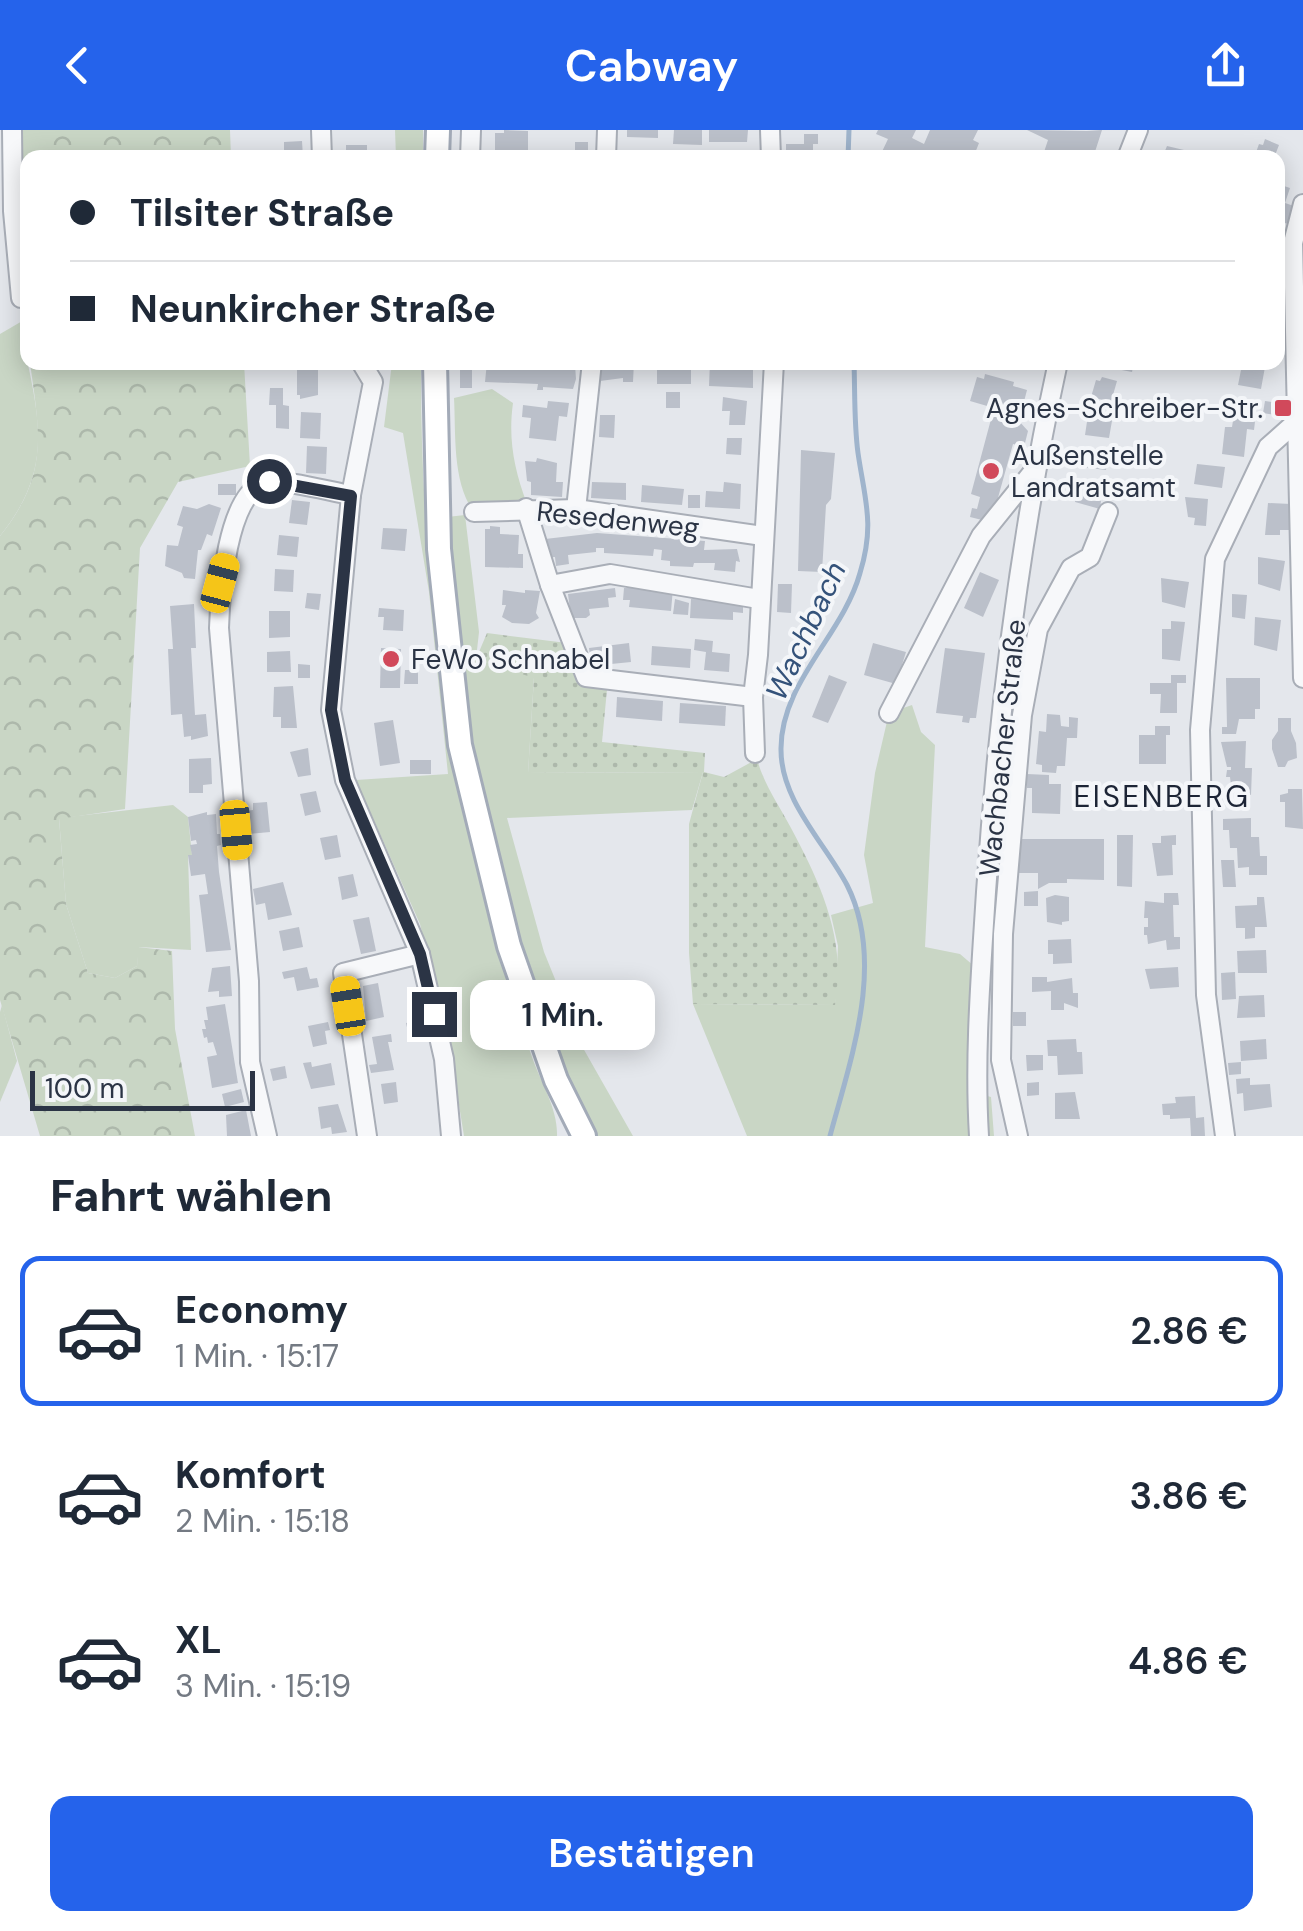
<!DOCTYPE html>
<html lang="de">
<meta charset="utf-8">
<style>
:root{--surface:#fff;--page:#f2f2f3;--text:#1f2937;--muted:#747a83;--line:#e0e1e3;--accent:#2563eb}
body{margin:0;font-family:"DM Sans",sans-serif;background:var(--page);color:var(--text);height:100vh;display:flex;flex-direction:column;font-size:38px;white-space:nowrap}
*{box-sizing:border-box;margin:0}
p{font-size:32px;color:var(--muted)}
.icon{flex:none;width:55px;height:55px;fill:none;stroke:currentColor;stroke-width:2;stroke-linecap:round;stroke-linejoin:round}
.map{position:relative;height:1006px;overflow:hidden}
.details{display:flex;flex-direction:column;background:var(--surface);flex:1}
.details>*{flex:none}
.banner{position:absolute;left:20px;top:20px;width:1265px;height:220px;border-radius:20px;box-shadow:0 5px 25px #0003;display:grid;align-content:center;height:220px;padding:0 50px;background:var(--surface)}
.scale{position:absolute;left:30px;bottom:25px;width:225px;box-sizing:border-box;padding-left:10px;border:5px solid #2b3445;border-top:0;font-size:28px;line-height:35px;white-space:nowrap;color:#2b3445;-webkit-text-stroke:8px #f4f6f9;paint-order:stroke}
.end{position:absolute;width:45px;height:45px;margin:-22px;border:12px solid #2b3445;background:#fff;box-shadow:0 0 0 5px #fff}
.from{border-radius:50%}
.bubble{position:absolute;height:70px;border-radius:20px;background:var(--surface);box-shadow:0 5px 25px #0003;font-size:32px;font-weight:600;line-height:70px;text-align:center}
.car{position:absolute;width:30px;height:60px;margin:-30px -15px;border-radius:12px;box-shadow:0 0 8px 2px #0007;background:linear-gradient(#f5c518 24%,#345 0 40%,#f5c518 0 76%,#345 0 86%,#f5c518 0)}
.banner b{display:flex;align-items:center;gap:35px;height:95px;font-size:38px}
.banner b+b{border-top:2px solid var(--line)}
.banner i{width:25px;height:25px;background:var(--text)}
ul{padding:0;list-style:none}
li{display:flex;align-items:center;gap:30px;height:150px;margin:0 20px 15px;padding:0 30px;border:5px solid transparent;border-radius:20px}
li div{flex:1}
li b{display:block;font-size:38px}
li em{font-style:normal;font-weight:600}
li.active{border-color:var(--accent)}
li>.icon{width:90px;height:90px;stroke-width:1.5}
h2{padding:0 50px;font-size:45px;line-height:120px}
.cta{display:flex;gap:20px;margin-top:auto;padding:20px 50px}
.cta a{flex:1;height:115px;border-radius:20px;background:var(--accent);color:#fff;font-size:40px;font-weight:600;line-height:115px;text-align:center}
header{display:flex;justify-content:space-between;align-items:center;height:130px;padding:0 50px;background:var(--accent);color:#fff;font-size:45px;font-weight:600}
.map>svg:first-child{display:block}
.grass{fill:#c9d6c5}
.forest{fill:url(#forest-crowns)}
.garden{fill:url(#garden-dots)}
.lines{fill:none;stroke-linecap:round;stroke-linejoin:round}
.stream{stroke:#9fb4cc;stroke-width:5}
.building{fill:#bbc0ca}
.minor-casing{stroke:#a9aeb7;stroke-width:22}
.major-casing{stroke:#a3abb8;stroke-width:28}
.minor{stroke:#f7f8fa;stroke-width:18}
.major{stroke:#fff;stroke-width:22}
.route{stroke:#2b3445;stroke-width:12}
.poi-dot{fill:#d1495b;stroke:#f4f6f9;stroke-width:4}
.labels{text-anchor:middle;stroke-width:8;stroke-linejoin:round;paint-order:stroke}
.poi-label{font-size:28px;fill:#2b3445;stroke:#f4f6f9;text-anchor:start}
.street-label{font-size:28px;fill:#2b3445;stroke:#f4f6f9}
.water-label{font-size:30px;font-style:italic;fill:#34527a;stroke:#f4f6f9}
.neighbourhood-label{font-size:30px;letter-spacing:2.5px;fill:#1d2536;stroke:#f4f6f9}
</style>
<header><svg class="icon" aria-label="back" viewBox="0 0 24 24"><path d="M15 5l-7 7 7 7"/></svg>Cabway<svg class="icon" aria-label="share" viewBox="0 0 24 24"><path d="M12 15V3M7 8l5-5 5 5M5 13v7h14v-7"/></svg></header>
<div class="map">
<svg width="1303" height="1006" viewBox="0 0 1303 1006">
<defs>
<pattern id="forest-crowns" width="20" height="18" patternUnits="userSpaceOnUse" patternTransform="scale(2.5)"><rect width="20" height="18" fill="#c9d6c5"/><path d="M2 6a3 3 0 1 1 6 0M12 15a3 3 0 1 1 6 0" fill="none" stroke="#adb8ab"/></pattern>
<pattern id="garden-dots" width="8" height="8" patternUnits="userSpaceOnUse" patternTransform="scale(2.5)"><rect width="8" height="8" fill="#c9d6c5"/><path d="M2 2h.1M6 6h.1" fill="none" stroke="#adb8ab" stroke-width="1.8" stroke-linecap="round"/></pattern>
</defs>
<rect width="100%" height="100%" fill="#e4e7ec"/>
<g class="grass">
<path d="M395,0h28v27h-27z"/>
<path d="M24,190c2,13 1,27 3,40 15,69 22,115 -27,176v-202z"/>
<path d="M392,233h29c-1,176 19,355 62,526 14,57 30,113 49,168 9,26 26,52 25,79h-93l-15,-93 -29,-119 -64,-144 92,-6 -19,-182 -26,-159 -19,-6z"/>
<path d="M492,259l21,14c-5,36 1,66 14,101l-53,8c-22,-30 -18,-78 -20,-114z"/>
<path d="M465,385l14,117 -3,27 58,18 -6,96 175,-1 -11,38 -185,8 37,134 39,96 50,88h-49l-28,-56 -87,-300 -31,-262z"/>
<path d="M912,575l9,27 14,13 -10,202 35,7 21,18 -5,121 15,4 3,39h-247l-54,-132 142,1 3,-59 -7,-31 42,-12 -9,-48 11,-82 14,-60z"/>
<path d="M173,675l15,12 4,38 -4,1 3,94 -52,-3 -2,19 -22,12 -27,-5 -22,-69 -7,-86z"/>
<path d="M2,875l15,56 -17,41v-90z"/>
</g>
<g class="forest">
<path d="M12,0h218l1,27 -203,1 -1,187 -6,-47z"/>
<path d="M30,233h214l6,103 -72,16 -38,66 -15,261 -66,10 7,85 22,69 27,5 22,-12 1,-19 34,4 3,78 20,107h-155l-40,-136v-464c49,-61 40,-101 30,-173z"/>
</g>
<path class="garden" d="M487,503l80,10 19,34 22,2 -6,63 103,11 -1,19 20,5 33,-18c7,26 22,46 34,69 30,56 56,113 44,177l-142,-1 -4,-51v-129l14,-52 -175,1 6,-95 -58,-19z"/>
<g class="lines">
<g class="stream">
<path d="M848,28l1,-28"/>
<path d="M830,1006c21,-78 56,-174 17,-251 -22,-42 -66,-84 -66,-135 -1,-67 62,-115 79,-177 15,-49 5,-72 -2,-120 -4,-29 -3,-61 -4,-91"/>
</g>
</g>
<g class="building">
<path d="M504,0l24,1v20h-33v-18h9z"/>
<path d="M627,0h31v8l-31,-1z"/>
<path d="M674,0h28v15l-29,-1z"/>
<path d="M709,0h39l-1,12h-38z"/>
<path d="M878,0h38l-4,8 12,6 6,-14h48l-5,10 6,3 -6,15h-94l9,-19 -12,-5z"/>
<path d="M1027,0l60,1 15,-1 -9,28h-51l6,-18z"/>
<path d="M804,4h14v10h-5v11l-27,3v-14h18z"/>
<path d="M1265,9l14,6 -5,13h-20l5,-14 4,1z"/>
<path d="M302,11l1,17h-19v-16z"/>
<path d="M575,12h13v13l-13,1z"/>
<rect x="346" y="15" width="21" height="13"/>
<path d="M1167,16l17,4 -2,4 9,4h-29z"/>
<path d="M1278,54l12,4 -5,15 12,4 -6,18 -12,-4z"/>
<rect x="460" y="232" width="12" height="26"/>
<path d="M487,232h79l9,3 1,14 -3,10 -30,-2v3h-6l1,-6 -53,-2z"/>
<path d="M600,232h34l-1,20h-10v-4l-23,3z"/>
<rect x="657" y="232" width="34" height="22"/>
<path d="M710,232h43v26l-44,-2z"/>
<path d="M1107,232h27l-2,10 -26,-5z"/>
<path d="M1236,232l29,5 -4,22 -23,-4 3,-15 -6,-1z"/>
<path d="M297,239h21v26l-18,4v-4h-3z"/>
<path d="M985,244l29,8 -1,4 14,4 -8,31 9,10 -4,16 -11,-3 -19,68 -5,-1 -3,10 -16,-4 2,-9 5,1 3,-12 -9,-3 23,-86 -24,-7 7,-24 7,2z"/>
<path d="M1102,247l15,4 -6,21 -20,-5 5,-17 4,1z"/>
<path d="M270,258h13v17l6,1v23l-13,-1v-23h-7z"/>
<rect x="666" y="262" width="14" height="16"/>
<path d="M723,267l24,4 -2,24h-16l1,-14h-8z"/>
<path d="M548,271l21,2 -2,14 -8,-1 -3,25 -27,-3 2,-20 -9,-1 1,-12 24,3z"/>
<path d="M1265,271l13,2 -2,12 -13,-2z"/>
<path d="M1236,272l21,3 -3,25 -7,-1 -3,28 -22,-3 3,-27h7z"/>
<path d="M301,282l20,1 -1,26 -20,-1z"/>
<path d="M1102,284l11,1 -4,23 -24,-3 3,-20 14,2z"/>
<path d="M600,285h15l-1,23 -15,-1z"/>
<path d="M727,308h15l-1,17 -15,-1z"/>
<path d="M307,316l20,1 -1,27 -20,-1z"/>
<path d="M1084,317l25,4 -3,19 -25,-3z"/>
<path d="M801,320l34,3 -4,46 -5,6 -4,67 -24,-1z"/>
<path d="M537,328l20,5 -1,19h7l-1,15 -31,-2v-13l-4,-1 -2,-20 11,1z"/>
<path d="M1197,334l28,3 -3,21 -28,-4z"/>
<path d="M1078,350l25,3 -3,26 -25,-7z"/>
<path d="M592,352l34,1v17l-35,-2z"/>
<path d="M724,352l17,2 -1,25 -35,-2 1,-16 17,1z"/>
<rect x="218" y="354" width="18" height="11"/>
<path d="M642,355l42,4 -2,16 -41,-3z"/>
<rect x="688" y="365" width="12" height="13"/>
<path d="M1185,367l23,2 -2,27 -12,-1 1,-7 -7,-1z"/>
<path d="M292,370l18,2 -3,23 -18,-2z"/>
<path d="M1268,373l23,1 -1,26h-10v5h-15z"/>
<path d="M209,374l12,4 -9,28 -5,-2 -6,16h-3l-3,29 -11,-1 -2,-5 -17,-7 2,-21 11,1 5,-19 -6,-2 6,-19 14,3z"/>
<path d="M490,396l10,1v7l19,1 -1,19h5v14l-38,-1v-38h5z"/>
<path d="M383,398l24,1 -2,22 -24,-2z"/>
<path d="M597,403l108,8 -1,9 33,-1 3,13 -4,-1 -1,11 -21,-2 1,-7h-21l-1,4 -23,-1v-5l-9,-1 1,-10 -8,-1 -1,7 -49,-3v-5h-8v4l-28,3 1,9 -13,2 -1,-9 -8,1 -2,-19z"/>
<path d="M279,405l20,2 -2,20 -20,-2z"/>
<path d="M1258,427l27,4 -5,30 -22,-7z"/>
<path d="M275,439l19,1 -1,22 -19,-1z"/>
<path d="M980,442l19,8 -16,37 -19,-9z"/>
<path d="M1161,448l28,4 -4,26 -23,-6z"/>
<path d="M631,454l42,4 -2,23 -42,-4 1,-7h-7l1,-12h7z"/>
<path d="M778,454h14l-1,29 -14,-1z"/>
<path d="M615,458l1,9 -8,1 1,9 -20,2 1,6 -4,3h-15l-3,-24z"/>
<path d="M503,460l22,3v-3l15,1 -4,22 3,5 -10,6 -17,-1 -10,-6 4,-12h-4z"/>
<path d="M307,463l14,1 -2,16 -14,-2z"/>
<path d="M1232,464l15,1 -2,24 -13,-2z"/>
<path d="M675,469l14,4 -1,12 -15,-1z"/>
<path d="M691,469l52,2v12l-10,-1v8l-43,-2z"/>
<path d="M194,474l2,44h-5l4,67 11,-1 2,22 -17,4v-4l-7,1 -2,-23 -11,1 -3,-66h5l-3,-43z"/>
<path d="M379,478l25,2 -1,21 -20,-1 1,-13h-6z"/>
<path d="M269,481h21v26l-21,1z"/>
<path d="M1255,487l26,3 -4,31 -23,-6z"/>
<path d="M1171,491l14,1 -5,39 -18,-2v-30h9z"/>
<path d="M695,509l18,2 -1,11 18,2 -1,18 -25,-2 2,-18 -12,-2z"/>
<path d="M629,513l2,19 -40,4 -2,-18z"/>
<path d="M873,513l33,9 -10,32 -32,-9z"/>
<path d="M652,516l39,3 -1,19 -39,-3z"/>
<path d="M381,518l20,1 -1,39h-20z"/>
<path d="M945,518l40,5 -9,65h-6l-1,5 -7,-1 1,-6 -27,-3z"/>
<path d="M290,521l1,21h-24v-20z"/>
<path d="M298,534l12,1v13h-12z"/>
<path d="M405,540h13v14h-14z"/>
<path d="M829,545l18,7 -19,41 -16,-6z"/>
<path d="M1171,545h15v8h-9v30h-17l1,-19h-11v-11h21z"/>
<path d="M1226,548h34v31h-5v10h-16l-3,15h-14v-7h5z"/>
<path d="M293,556l4,42h-16v-11h-8l1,-30z"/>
<path d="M617,567l46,4 -1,20 -46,-4z"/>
<path d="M680,573l46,3 -1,20 -46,-3z"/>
<path d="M1047,584l13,1 1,11 8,1v-10l9,1 -1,20h-10l-2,28h-8l-1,7 -14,-1v-7l-6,-1 3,-33 7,1z"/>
<path d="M1278,588h13v13l5,12 1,15 -9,3 -3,6h-7l-6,-18v-9l6,-9z"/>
<path d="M393,590l7,43 -20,3 -6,-43z"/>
<path d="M1155,596h15v9h-4v29h-27v-29h16z"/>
<path d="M1246,611l-1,27h7l-1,27 -19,-1 -2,-17h-4l1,-7h4v-3h-4l-6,-25z"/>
<path d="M308,618l3,27 -13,2 -8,-25z"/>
<path d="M211,628l1,26 -9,1v8h-14v-34z"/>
<rect x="410" y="630" width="21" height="14"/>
<path d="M1027,644l22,1v9h12l-1,30 -28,-1v-25h-5z"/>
<path d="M1288,659h14l1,40 -18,-2v-25h-5v-7l8,-2z"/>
<path d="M316,661l5,21 -16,4 -5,-22z"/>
<path d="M267,672l3,30 -22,2 -2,-23 7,-1v-7z"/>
<path d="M207,682v3l9,-1 1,20h3l1,11 -4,1 2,26 12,78 -25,2 -7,-57 9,-1 -3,-20 -14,2 -3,-21h4l-2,-10 7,-1 -1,-4 -5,1 -3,-24z"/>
<path d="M1251,688v19h8l1,19h7v19h-18v-8l-11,1 -1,-20h-7l-1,-18h-6v-11z"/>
<path d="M337,705l4,22 -16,3 -5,-22z"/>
<path d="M1117,705h16l-1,52 -15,-1z"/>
<path d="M1176,705v10h-4l1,30 -16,1 -5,-33h9v-7z"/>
<path d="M1016,709h88v41l-37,-1v4h-18l-11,6v-16h-22z"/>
<path d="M1221,730h13l2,27h-13z"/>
<path d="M353,744l5,22 -16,4 -4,-23z"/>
<path d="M283,752l9,33 -24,5 -3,-17 -9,2 -3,-16z"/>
<path d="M1038,761v15h-14v-14z"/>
<path d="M1164,763h14l1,12h-6l1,32h6v12l-13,1 -1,-10 -18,4 -1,-9h-3v-8h4v-9h-4l1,-17 19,2z"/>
<path d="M1055,765l14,2v24l-7,1v3l-15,-3 -1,-24z"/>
<path d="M1257,767h7l3,30h-12v11l-10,1v-11h-9l-1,-22 22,-1z"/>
<path d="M369,787l7,34 -15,3 -8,-34z"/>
<path d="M299,797l4,20 -20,4 -4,-20z"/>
<path d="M1071,809l1,24 -19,1v-10h-5v-14z"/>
<path d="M1266,820l1,23h-29l-1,-22z"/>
<path d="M230,836l2,30 -13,1v-6l-11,1 4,-24z"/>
<path d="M307,837l3,12 7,-1 2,9 -22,4 -3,-14 -10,2 -2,-7z"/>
<path d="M1178,837l1,20 -29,2 -5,-20z"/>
<path d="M1235,842l1,27 -14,1 -1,-27z"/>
<path d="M1032,847h15v5l25,-4 1,15h5v15l-14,-5v7h-13v-19l-19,1z"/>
<path d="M378,853l6,34 -18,4 -3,-35z"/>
<path d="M1264,865l1,22 -28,1 2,-22z"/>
<path d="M225,874l13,79 -26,5 -5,-31 10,-2 -4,-13 -5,1 -1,-6 -3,1 -2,-9h4l-2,-9h4l-2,-13z"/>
<rect x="1013" y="882" width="13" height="14"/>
<path d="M420,890l3,13 -14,3 -3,-13z"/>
<path d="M328,892l2,8 -5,1 2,13 -14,3 -5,-21z"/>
<path d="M391,904l1,8h-4l6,28 -23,3 -2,-8 8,-1 -5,-27z"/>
<path d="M1076,909l1,13h5l1,22 -25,1 -1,-19h-9l-1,-16z"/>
<path d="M1266,909l1,20 -26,2 -1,-20z"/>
<path d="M1026,925h17v15l-16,1z"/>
<path d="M311,932l1,5 19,-4 4,22 -24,4 -8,-26z"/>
<path d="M1241,932v12l-12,1 -1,-12z"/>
<path d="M285,936l2,12 -14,3 -3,-12z"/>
<path d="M1250,948v7l20,-1 2,23 -28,4 -1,-18 -6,1 -1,-15z"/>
<path d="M396,952l2,20 -14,2 -3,-20z"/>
<path d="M1039,952v13l-12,1v-13z"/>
<path d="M241,959l3,13 -19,5 -3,-13z"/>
<path d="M1075,962l5,27h-25v-26z"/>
<path d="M1195,966l1,22 8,-1 1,19h-14l-1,-18 -20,1v-4h-7l-1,-11 14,-1 -1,-6z"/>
<path d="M338,974l9,28 -15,2 -1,-7 -10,2 -3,-22z"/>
<path d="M246,980l5,26h-24l-1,-21z"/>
</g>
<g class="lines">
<defs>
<g id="minor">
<path d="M12,0l1,81 8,87"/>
<path d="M321,0l1,28"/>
<path d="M770,0l1,28"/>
<path d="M470,28l1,-28"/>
<path d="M606,28l1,-28"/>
<path d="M1127,28l11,-28"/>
<path d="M1303,74l-10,39 10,435"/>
<path d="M361,232l12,20 -22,113 -20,215 14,70 75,174 24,105 7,77"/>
<path d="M526,378l24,77 36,92 167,20"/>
<path d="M576,379l16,-147"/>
<path d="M474,382l102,-3 187,27"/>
<path d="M550,455l60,-11 149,25"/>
<path d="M889,583l92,-177 55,-68"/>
<path d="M755,623l-2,-56 5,-42 16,-293"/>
<path d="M267,1006l-17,-74 -1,-81 -30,-353c1,-33 8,-135 46,-145 18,-5 66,9 86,12"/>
<path d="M367,1006l-24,-163 77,-19"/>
<path d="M979,1006c-5,-81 2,-163 7,-244 12,-177 34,-356 72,-530"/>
<path d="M1018,1006l-17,-76 2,-126 19,-219 16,-86 33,-61 19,-11 18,-45"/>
<path d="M1225,1006l-19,-141 -6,-265 15,-171 53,-112 27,-24"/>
</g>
<g id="major">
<path d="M437,28l1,-28"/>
<path d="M435,232l4,187 21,196 49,201 47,134 28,56"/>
</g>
</defs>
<use href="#minor" class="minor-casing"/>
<use href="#major" class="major-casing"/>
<use href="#minor" class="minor"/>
<use href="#major" class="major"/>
</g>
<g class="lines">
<path class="route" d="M269,351l82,15 -20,214 14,70 75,174 14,60"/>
</g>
<g class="poi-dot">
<rect x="1273" y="268" width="20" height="20" rx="5"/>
<circle cx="991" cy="341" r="10"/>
<circle cx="391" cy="529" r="10"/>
</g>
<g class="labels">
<g class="poi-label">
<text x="1263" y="288" text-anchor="end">Agnes-Schreiber-Str.</text>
<text x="1011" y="335">Außenstelle<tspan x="1011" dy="32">Landratsamt</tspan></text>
<text x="411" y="539">FeWo Schnabel</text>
</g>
<g class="street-label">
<text transform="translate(618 389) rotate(6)" y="10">Resedenweg</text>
<text transform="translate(1002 618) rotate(-84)" y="10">Wachbacher Straße</text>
</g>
<g class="water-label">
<text transform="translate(806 501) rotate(-65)" y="10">Wachbach</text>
</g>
<g class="neighbourhood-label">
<text x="1162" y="677">EISENBERG</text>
</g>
</g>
</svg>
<div class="scale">100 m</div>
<i class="end from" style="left:269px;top:351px"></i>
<i class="end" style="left:434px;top:884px"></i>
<div class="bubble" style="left:470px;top:850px;width:185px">1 Min.</div>
<i class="car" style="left:220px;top:453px;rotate:15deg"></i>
<i class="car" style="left:236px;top:700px;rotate:175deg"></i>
<i class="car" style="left:348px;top:876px;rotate:351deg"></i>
<div class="banner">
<b><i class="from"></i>Tilsiter Straße</b>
<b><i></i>Neunkircher Straße</b>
</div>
</div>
<section class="details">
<h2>Fahrt wählen</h2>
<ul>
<li class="active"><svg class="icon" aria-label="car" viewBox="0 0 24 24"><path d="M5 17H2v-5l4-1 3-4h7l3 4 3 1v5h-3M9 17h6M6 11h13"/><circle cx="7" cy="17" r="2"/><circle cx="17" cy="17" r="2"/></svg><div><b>Economy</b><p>1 Min. · 15:17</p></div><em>2.86 €</em></li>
<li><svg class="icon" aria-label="car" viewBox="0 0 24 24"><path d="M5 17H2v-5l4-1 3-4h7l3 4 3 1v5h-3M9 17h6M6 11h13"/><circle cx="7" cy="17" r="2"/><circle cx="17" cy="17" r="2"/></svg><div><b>Komfort</b><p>2 Min. · 15:18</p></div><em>3.86 €</em></li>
<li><svg class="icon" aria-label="car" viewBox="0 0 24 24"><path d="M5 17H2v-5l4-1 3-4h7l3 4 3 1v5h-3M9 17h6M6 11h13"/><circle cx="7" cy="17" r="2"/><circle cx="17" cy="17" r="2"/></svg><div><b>XL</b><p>3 Min. · 15:19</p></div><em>4.86 €</em></li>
</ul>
<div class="cta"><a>Bestätigen</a></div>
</section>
